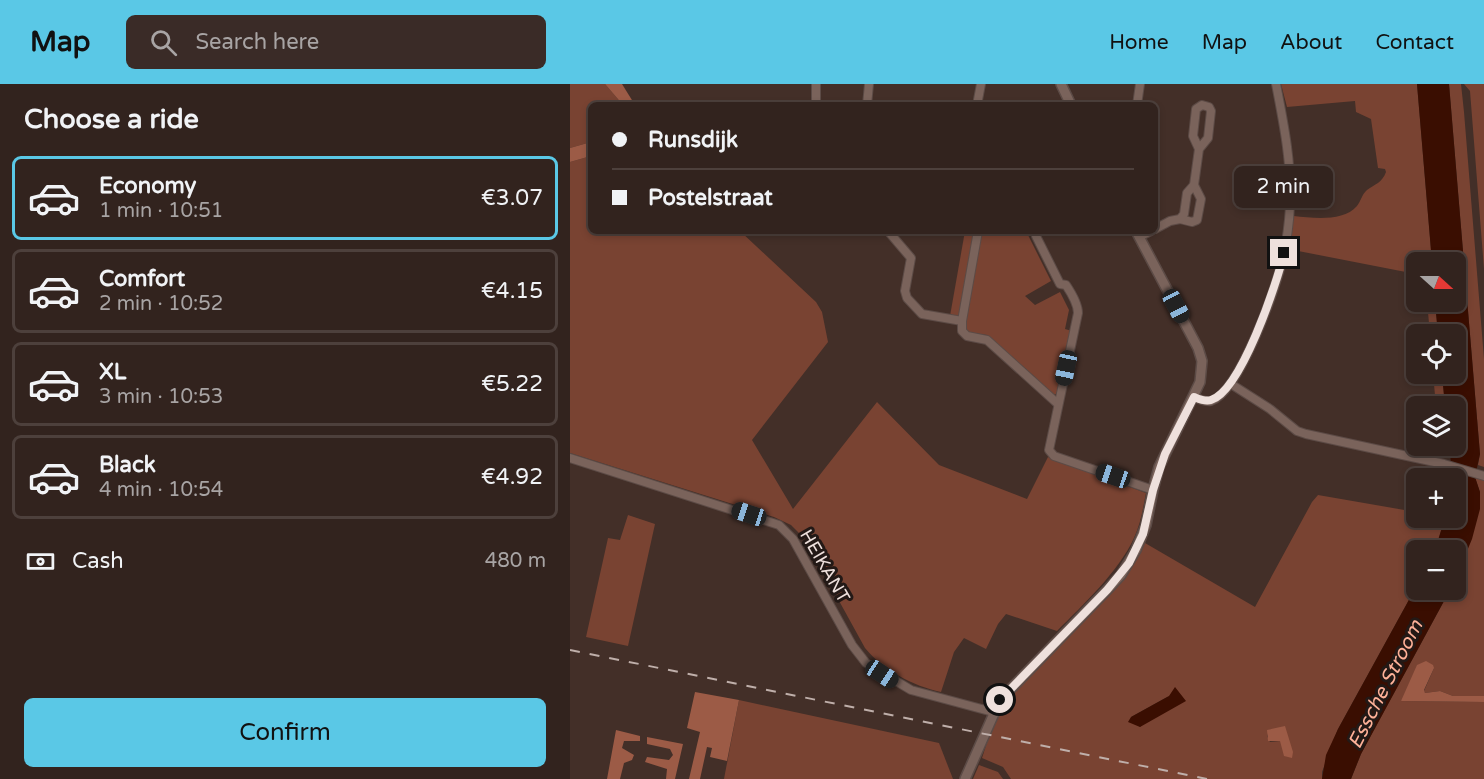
<!DOCTYPE html>
<meta charset="utf-8">
<style>
:root{--surface:#32231e;--page:#3a2b27;--text:#f1f3f6;--muted:#a8a4a4;--line:#4d403c;--accent:#5ac8e6}
body{margin:0;font-family:"Varela Round",sans-serif;background:var(--page);color:var(--text);height:100vh;display:flex;flex-direction:column;font-size:22px;white-space:nowrap}
*{box-sizing:border-box;margin:0}
p{font-size:20px;color:var(--muted)}
.icon{flex:none;width:33px;height:33px;fill:none;stroke:currentColor;stroke-width:2;stroke-linecap:round;stroke-linejoin:round}
.map{position:relative;flex:1;overflow:hidden}
.drawer{display:flex;flex-direction:column;background:var(--surface);width:570px}
.drawer>*{flex:none}
.banner{position:absolute;left:18px;top:18px;width:570px;height:132px;border-radius:9px;box-shadow:0 3px 9px #0003,0 0 0 2px var(--line);display:grid;align-content:center;height:132px;padding:0 24px;background:var(--surface)}
.needle{width:39px;rotate:111deg}
.tools{position:absolute;left:836px;top:168px;display:grid;gap:12px}
.tools a{display:grid;place-items:center;width:60px;height:60px;border-radius:9px;background:var(--surface);box-shadow:0 3px 9px #0003,0 0 0 2px var(--line);font-size:30px}
.end{position:absolute;width:27px;height:27px;margin:-14px;border:8px solid #eee0dc;background:#111;box-shadow:0 0 0 3px #111}
.from{border-radius:50%}
.bubble{position:absolute;height:42px;border-radius:9px;background:var(--surface);box-shadow:0 3px 9px #0003,0 0 0 2px var(--line);font-size:20px;font-weight:600;line-height:42px;text-align:center}
.car{position:absolute;width:18px;height:36px;margin:-18px -9px;border-radius:8px;box-shadow:0 0 4px 2px #0007;background:linear-gradient(#222 24%,#8ab4d8 0 40%,#222 0 76%,#8ab4d8 0 86%,#222 0)}
.banner b{display:flex;align-items:center;gap:21px;height:57px;font-size:22px}
.banner b+b{border-top:2px solid var(--line)}
.banner i{width:15px;height:15px;background:var(--text)}
ul{padding:0;list-style:none}
li{display:flex;align-items:center;gap:18px;height:84px;margin:0 12px 9px;padding:0 12px;border:3px solid var(--line);border-radius:9px}
li div{flex:1}
li b{display:block;font-size:22px}
li em{font-style:normal;font-weight:600}
li.active{border-color:var(--accent)}
li>.icon{width:54px;height:54px;stroke-width:1.5}
h2{padding:0 24px;font-size:27px;line-height:72px}
.pay{display:flex;align-items:center;gap:15px;height:66px;padding:0 24px;font-size:22px}
.pay p{margin-inline-start:auto}
.cta{display:flex;gap:12px;margin-top:auto;padding:12px 24px}
.cta a{flex:1;height:69px;border-radius:9px;background:var(--accent);color:#111;font-size:24px;font-weight:600;line-height:69px;text-align:center}
header{display:flex;align-items:center;gap:36px;box-sizing:border-box;height:84px;padding:0 30px;background:var(--accent);color:#111}
header strong{font-size:28px}
nav{display:flex;gap:33px;margin-inline-start:auto;font-size:21px}
.search{width:420px;height:54px;background:var(--page);display:flex;align-items:center;gap:15px;box-sizing:border-box;padding:0 21px;border-radius:9px;color:var(--muted);font-size:22px}
main{display:flex;flex:1;min-height:0}
.map>svg:first-child{display:block}
.green{fill:#794332;fill-rule:evenodd}
.forest{fill:#9c5b46}
.water{fill:#3a0e01}
.lines{fill:none;stroke-linecap:round;stroke-linejoin:round}
.minor-casing{stroke:#5c4b46;stroke-width:10}
.tertiary-casing{stroke:#5c4b46;stroke-width:12}
.minor{stroke:#7a635b;stroke-width:8}
.tertiary{stroke:#7a635b;stroke-width:9}
.rail{stroke:#bfafaa;stroke-width:2;stroke-dasharray:10 10;stroke-linecap:butt}
.route{stroke:#eee0dc;stroke-width:8}
.labels{text-anchor:middle;stroke-width:6;stroke-linejoin:round;paint-order:stroke}
.street-label{font-size:18px;fill:#eee0dc;stroke:#231916}
.water-label{font-size:20px;font-style:italic;fill:#feb198;stroke:#231916}
</style>
<header>
<strong>Map</strong>
<div class="search"><svg class="icon" aria-label="search" viewBox="0 0 24 24"><circle cx="10" cy="10" r="6"/><path d="M15 15l6 6"/></svg>Search here</div>
<nav><a>Home</a><a>Map</a><a>About</a><a>Contact</a></nav>
</header>
<main>
<section class="drawer">
<h2>Choose a ride</h2>
<ul>
<li class="active"><svg class="icon" aria-label="car" viewBox="0 0 24 24"><path d="M5 17H2v-5l4-1 3-4h7l3 4 3 1v5h-3M9 17h6M6 11h13"/><circle cx="7" cy="17" r="2"/><circle cx="17" cy="17" r="2"/></svg><div><b>Economy</b><p>1 min · 10:51</p></div><em>€3.07</em></li>
<li><svg class="icon" aria-label="car" viewBox="0 0 24 24"><path d="M5 17H2v-5l4-1 3-4h7l3 4 3 1v5h-3M9 17h6M6 11h13"/><circle cx="7" cy="17" r="2"/><circle cx="17" cy="17" r="2"/></svg><div><b>Comfort</b><p>2 min · 10:52</p></div><em>€4.15</em></li>
<li><svg class="icon" aria-label="car" viewBox="0 0 24 24"><path d="M5 17H2v-5l4-1 3-4h7l3 4 3 1v5h-3M9 17h6M6 11h13"/><circle cx="7" cy="17" r="2"/><circle cx="17" cy="17" r="2"/></svg><div><b>XL</b><p>3 min · 10:53</p></div><em>€5.22</em></li>
<li><svg class="icon" aria-label="car" viewBox="0 0 24 24"><path d="M5 17H2v-5l4-1 3-4h7l3 4 3 1v5h-3M9 17h6M6 11h13"/><circle cx="7" cy="17" r="2"/><circle cx="17" cy="17" r="2"/></svg><div><b>Black</b><p>4 min · 10:54</p></div><em>€4.92</em></li>
</ul>
<div class="pay"><svg class="icon" aria-label="cash" viewBox="0 0 24 24"><path d="M3 7h18v10H3z"/><circle cx="12" cy="12" r="2"/></svg>Cash<p>480 m</p></div>
<div class="cta"><a>Confirm</a></div>
</section>
<div class="map">
<svg width="914" height="695" viewBox="0 0 914 695">
<rect width="100%" height="100%" fill="#432f28"/>
<g class="green">
<path d="M0,0h35l18,21h-32v37l-21,6z"/>
<path d="M711,0h136l15,178h-16v12l-128,-25 6,-33c19,2 49,6 63,-10 4,-5 5,-12 10,-16 8,-6 15,-7 19,-18l-1,-3 -7,-1 -7,-49 -15,-7 -1,-11 -68,6z"/>
<path d="M879,0h12l3,28 20,247v108l-6,-2 2,-11z"/>
<path d="M894,0h20v185l-14,-178z"/>
<path d="M21,72v75h149l76,71 6,10 6,30 -76,98 41,69 84,-107 62,63 88,34 21,-42 98,36c-3,15 -5,30 -12,45 -15,33 -51,67 -77,93l-51,-17 -8,10 -12,25 -22,-11 -10,14 -13,40c-28,-6 -58,-22 -76,-44l-60,-109 -14,-14 -17,-8 -204,-64v-291z"/>
<path d="M395,147h10l-15,83 -4,3 -6,-1z"/>
<path d="M411,147h45l25,50 -26,15 10,9 25,-13 9,18 -4,19 7,2 -15,63 -6,1 -16,-14v-4l-43,-38 -5,-4 -20,-3 -3,-5z"/>
<path d="M857,218h8l3,32h-8z"/>
<path d="M863,290h9l3,32h-9z"/>
<path d="M864,380l17,5 3,9h-18z"/>
<path d="M905,393l9,3v216h-31l-13,-5 -15,2 -1,-2 10,-23 -33,33 83,1v77h-133l10,-25 89,-164h5v-10l10,-21 15,-67z"/>
<path d="M748,411l98,17v6h29l-10,32h-19v37l-78,142 -16,43v7h-311l-8,-12 -21,-9 17,-53 107,-107 25,-31 14,-24 110,64 57,-105zM599,612l-29,31 -9,-10zM715,643l-5,14 -10,1 -3,-6 1,-3z"/>
<path d="M58,431l27,9 -27,122 -42,-9 22,-99 12,2z"/>
<path d="M169,616l200,43 14,36h-229z"/>
<path d="M409,681l19,7 5,7h-30z"/>
</g>
<g class="forest">
<path d="M35,0h17l13,21h-12z"/>
<path d="M21,58v14l-21,6v-14z"/>
<path d="M856,577l7,4 1,3 -10,22 1,3 15,-2 13,5h31v6l-83,-1 16,-36z"/>
<path d="M125,608l44,8 -12,61 -17,-4 2,-9 -5,-1 -7,32h-11l11,-47 -13,-4z"/>
<path d="M715,642l8,26 -1,6 -8,-2 -4,-15h-12l-1,-11z"/>
<path d="M46,646l24,6v5h-16l-2,7 12,7 -2,5 -8,3 -4,16h-13z"/>
<path d="M77,653l36,7 -8,35h-9l1,-10 -22,-7 2,-5 22,3 4,-5 -3,-6 -23,-5z"/>
</g>
<g class="water">
<path d="M847,0h32l31,370 -5,23 5,15v17l-8,30 -17,41v-30h-20l10,-32h10v-40l-4,-9 -1,-23h5v-40h-10l-3,-32h13v-40h-17l-3,-32h20v-40h-23z"/>
<path d="M846,503v3h34l-89,164 -10,25h-29l4,-24 12,-26z"/>
<path d="M605,603l11,14 -46,26 -12,-5 3,-5 38,-21z"/>
</g>
<g class="lines">
<defs>
<g id="minor">
<path d="M246,0v21"/>
<path d="M297,21l2,-21"/>
<path d="M407,21l4,-21"/>
<path d="M567,21l3,-21"/>
<path d="M610,135l12,3 5,-2 4,-21 -7,-14"/>
<path d="M585,145l15,-8 10,-2 4,-5 3,-21 7,-8 5,-36 9,-11 3,-27 -2,-4 -7,-2 -6,4 -3,27 6,13"/>
<path d="M318,147l23,27 -6,33 2,7 15,16 40,7"/>
<path d="M408,147l-16,90v10l5,5 20,4 71,64"/>
<path d="M466,147v5l24,48 6,1c6,9 12,19 12,28l-29,137 5,6 99,34"/>
<path d="M569,153l12,-6"/>
<path d="M661,300l39,25 27,22 9,3 138,30 40,12"/>
<path d="M624,313c5,2 11,5 17,4 28,-9 63,-108 70,-136 5,-19 8,-39 9,-59 2,-41 -6,-81 -14,-122"/>
<path d="M0,374l209,67 14,14 59,106 14,18 45,27 82,22"/>
</g>
<g id="tertiary">
<path d="M491,0l10,21"/>
<path d="M395,695l35,-79 107,-110 14,-15 15,-25 10,-25 7,-35 6,-23 41,-85 2,-21 -4,-13 -62,-117"/>
</g>
</defs>
<use href="#minor" class="minor-casing"/>
<use href="#tertiary" class="tertiary-casing"/>
<use href="#minor" class="minor"/>
<use href="#tertiary" class="tertiary"/>
<path class="rail" d="M0,566l637,129"/>
</g>
<g class="lines">
<path class="route" d="M430,616l107,-110 22,-27 14,-29 10,-44 12,-36 29,-57c5,2 11,5 17,3 30,-9 66,-117 73,-147"/>
</g>
<g class="labels">
<g class="street-label">
<text transform="translate(255 482) rotate(60)" y="6">HEIKANT</text>
</g>
<g class="water-label">
<text transform="translate(815 600) rotate(-63)" y="7">Essche Stroom</text>
</g>
</g>
</svg>
<div class="tools">
<a><svg class="needle" viewBox="-14 -14 28 28"><path d="M0-13l5 13h-10z" fill="#e53935"/><path d="M0 13l5-13h-10z" fill="#a8a4a4"/></svg></a>
<a><svg class="icon" aria-label="locate" viewBox="0 0 24 24"><circle cx="12" cy="12" r="6"/><path d="M12 2v4M12 18v4M2 12h4M18 12h4"/></svg></a>
<a><svg class="icon" aria-label="layers" viewBox="0 0 24 24"><path d="M12 4l9 5-9 5-9-5zM3 14l9 5 9-5"/></svg></a>
<a>+</a>
<a>−</a>
</div>
<i class="end from" style="left:430px;top:616px"></i>
<i class="end" style="left:714px;top:169px"></i>
<div class="bubble" style="left:664px;top:82px;width:99px">2 min</div>
<i class="car" style="left:606px;top:222px;rotate:152deg"></i>
<i class="car" style="left:496px;top:284px;rotate:192deg"></i>
<i class="car" style="left:543px;top:392px;rotate:289deg"></i>
<i class="car" style="left:179px;top:430px;rotate:288deg"></i>
<i class="car" style="left:312px;top:590px;rotate:123deg"></i>
<div class="banner">
<b><i class="from"></i>Runsdijk</b>
<b><i></i>Postelstraat</b>
</div>
</div>
</main>
